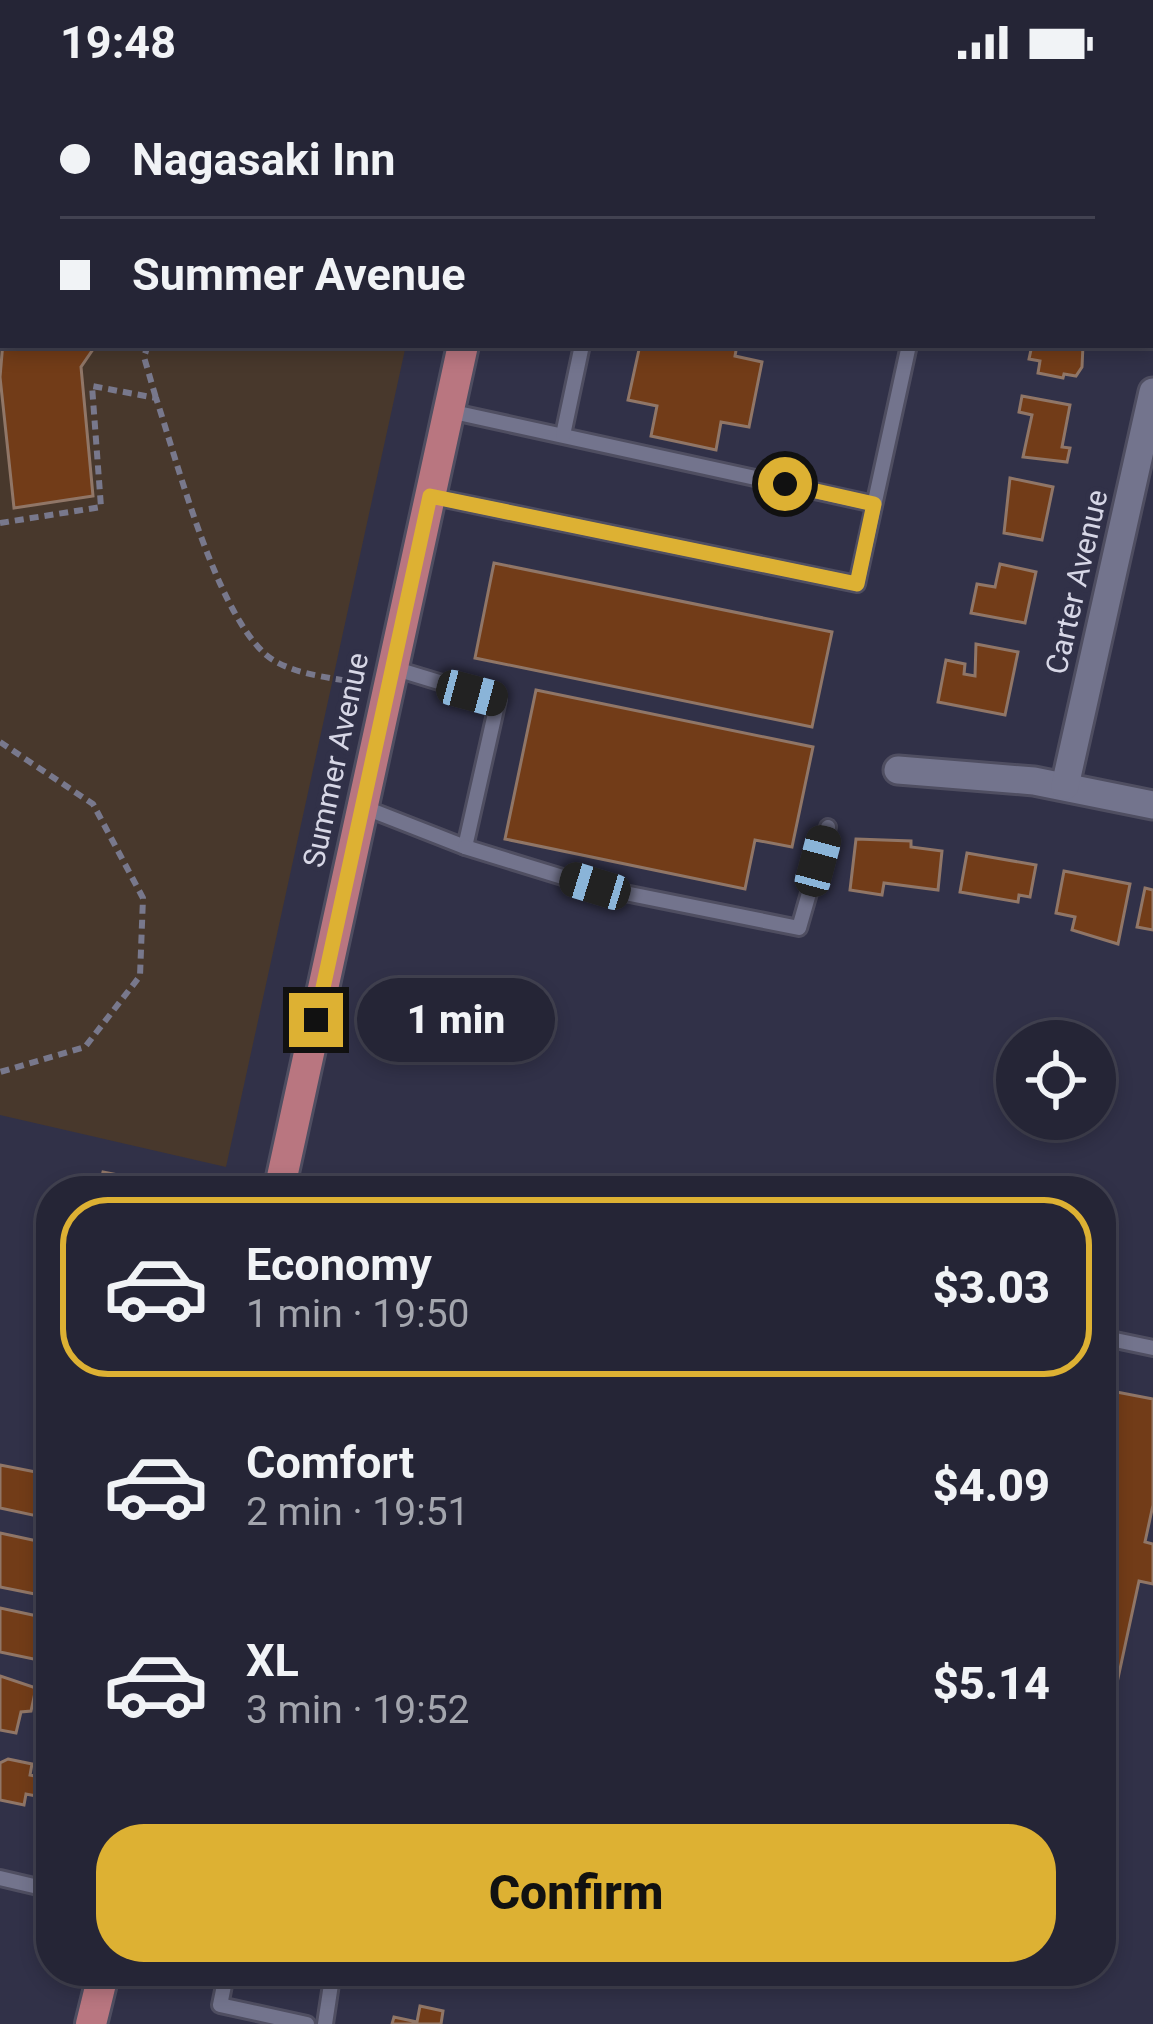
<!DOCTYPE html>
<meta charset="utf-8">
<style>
:root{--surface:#252536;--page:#313142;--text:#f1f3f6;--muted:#a3a5ad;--line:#424251;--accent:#ddb133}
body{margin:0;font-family:Roboto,sans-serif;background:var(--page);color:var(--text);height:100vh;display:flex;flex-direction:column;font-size:45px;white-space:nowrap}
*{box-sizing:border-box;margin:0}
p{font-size:39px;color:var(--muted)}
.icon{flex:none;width:66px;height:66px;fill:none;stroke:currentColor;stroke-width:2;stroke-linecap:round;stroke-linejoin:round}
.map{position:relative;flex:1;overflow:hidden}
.side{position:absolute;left:36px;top:1092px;width:1080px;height:810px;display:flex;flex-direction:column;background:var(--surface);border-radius:48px;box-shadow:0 6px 18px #0003,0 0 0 3px var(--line)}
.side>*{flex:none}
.guide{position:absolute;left:0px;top:0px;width:1155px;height:264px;box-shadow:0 6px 18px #0003,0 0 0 3px var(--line);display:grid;align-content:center;height:264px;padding:0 60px;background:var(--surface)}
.tools{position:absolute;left:996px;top:936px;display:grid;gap:24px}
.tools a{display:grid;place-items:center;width:120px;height:120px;border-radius:50%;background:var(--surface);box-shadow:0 6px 18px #0003,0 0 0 3px var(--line);font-size:60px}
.end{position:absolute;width:54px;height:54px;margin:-27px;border:15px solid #ddb133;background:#111;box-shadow:0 0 0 6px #111}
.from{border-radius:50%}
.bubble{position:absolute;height:84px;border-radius:42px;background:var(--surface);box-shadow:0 6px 18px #0003,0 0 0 3px var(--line);font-size:39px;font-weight:800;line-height:84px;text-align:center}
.car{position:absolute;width:36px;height:72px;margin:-36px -18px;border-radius:15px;box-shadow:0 0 9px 3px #0007;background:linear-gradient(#222 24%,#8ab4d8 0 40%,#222 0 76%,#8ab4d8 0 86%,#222 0)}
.guide b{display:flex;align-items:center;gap:42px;height:114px;font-size:45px}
.guide b+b{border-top:3px solid var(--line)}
.guide i{width:30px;height:30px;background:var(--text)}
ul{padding:21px 0 0;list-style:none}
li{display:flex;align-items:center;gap:36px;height:180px;margin:0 24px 18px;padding:0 36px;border:6px solid transparent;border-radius:48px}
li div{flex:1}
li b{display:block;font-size:45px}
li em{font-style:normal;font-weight:800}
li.current{border-color:var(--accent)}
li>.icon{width:108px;height:108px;stroke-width:1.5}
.cta{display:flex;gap:24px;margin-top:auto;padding:24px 60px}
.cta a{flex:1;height:138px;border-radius:48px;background:var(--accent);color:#111;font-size:48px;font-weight:800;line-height:138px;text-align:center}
.status{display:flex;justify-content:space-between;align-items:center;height:84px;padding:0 60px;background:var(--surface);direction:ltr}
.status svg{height:33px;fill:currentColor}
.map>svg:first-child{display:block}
.education{fill:#48382c}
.building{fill:#723c18;stroke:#907667;stroke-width:3}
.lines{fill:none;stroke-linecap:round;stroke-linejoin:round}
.lane-casing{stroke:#4f4e61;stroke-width:20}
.street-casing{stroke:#4f4e61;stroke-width:33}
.primary-casing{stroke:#4f4e61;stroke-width:36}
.path{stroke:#78788c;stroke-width:6;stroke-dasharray:9 6;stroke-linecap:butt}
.lane{stroke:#73748d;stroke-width:14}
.street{stroke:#73748d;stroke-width:27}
.primary{stroke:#b97680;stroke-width:30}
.route{stroke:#ddb133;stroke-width:15}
.labels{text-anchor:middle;stroke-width:10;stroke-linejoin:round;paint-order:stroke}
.street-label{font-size:30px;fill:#d7d7e6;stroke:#313148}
</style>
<div class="status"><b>19:48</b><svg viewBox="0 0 49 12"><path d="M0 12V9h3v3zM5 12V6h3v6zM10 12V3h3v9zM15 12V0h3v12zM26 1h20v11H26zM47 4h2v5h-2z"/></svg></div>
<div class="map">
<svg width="1153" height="1940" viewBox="0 0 1153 1940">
<rect width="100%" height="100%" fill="#313148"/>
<path class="education" d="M0,0h463l-460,3v258h403l-180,822 -226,-52z"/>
<g class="building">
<path d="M3,24v151l-3,5v-152z"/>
<path d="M3,258l93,3 -15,22 12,129 -79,12 -14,-131z"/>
<path d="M640,261h97l-2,11 27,6 -13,65 -28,-5 -5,28 -65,-14 6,-30 -29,-6z"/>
<path d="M1032,261h51l-1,22 -6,9 -12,-2 -1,4 -25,-5 2,-12 -11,-2z"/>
<path d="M1022,312l48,9 -8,42 8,1 -3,14 -44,-5 9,-42 -13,-3z"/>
<path d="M1010,394l43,9 -11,53 -38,-7z"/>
<path d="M494,479l338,69 -20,95 -337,-69z"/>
<path d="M1000,480l36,8 -11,51 -54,-10 6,-29 18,3z"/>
<path d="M976,560l42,8 -13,63 -67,-13 8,-42 19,4 -1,10 11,2z"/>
<path d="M536,606l277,57 -21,100 -37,-7 -10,49 -240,-50z"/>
<path d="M856,755l55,2v6l31,4 -4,39 -54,-7 -2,12 -32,-5z"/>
<path d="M967,769l69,12 -6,32 -11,-2 -1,7 -58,-10z"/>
<path d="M1064,787l66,13 -12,60 -46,-14 3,-13 -19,-4z"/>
<path d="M1145,804l8,2v40l-16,-3z"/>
<path d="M103,1088l50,10 -2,9h-71l2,-10 18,3z"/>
<path d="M1101,1305l52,10v106l-8,37 8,2v40l-14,-3 -38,176z"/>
<path d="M0,1381l51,10v44l-51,-11z"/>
<path d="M0,1449l51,11v41l-6,11 -45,-9z"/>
<path d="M0,1524l51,11 -8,42 -43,-9z"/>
<path d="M0,1592l36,12 -5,23 -10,1 -5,21 -16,-3z"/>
<path d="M8,1675l24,5 -2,11 10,2 -4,19 -10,-2 -2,11 -24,-5v-37z"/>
<path d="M420,1922l23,5 -2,13h-49l2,-7 23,5z"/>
</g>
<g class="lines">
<defs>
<g id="lane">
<path d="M613,3v-3"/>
<path d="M742,3l1,-3"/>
<path d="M964,3v-3"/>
<path d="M449,327l425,93"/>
<path d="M563,351l19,-90"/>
<path d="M430,412l427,88 52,-239"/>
<path d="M363,723l102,40 33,-147 -105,-32"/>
<path d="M465,763l130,40 204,41 29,-101"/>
<path d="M1101,1253l52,11"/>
<path d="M0,1794l51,12"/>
<path d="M227,1887l-7,34 87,19"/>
<path d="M325,1940l8,-53"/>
</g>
<g id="street">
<path d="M898,686l136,11 119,24"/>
<path d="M1065,702l88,-394"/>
</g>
<g id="primary">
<path d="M518,3l1,-3"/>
<path d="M279,1107l184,-846"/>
<path d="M91,1940l13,-53"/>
</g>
</defs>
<use href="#lane" class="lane-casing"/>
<use href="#street" class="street-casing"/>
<use href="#primary" class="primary-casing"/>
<g class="path">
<path d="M414,0l16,3"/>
<path d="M300,3l2,-3"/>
<path d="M321,3l5,-3"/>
<path d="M148,261l-4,12 12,41"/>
<path d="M0,439l101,-16 -9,-121 64,12c23,69 58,207 108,255 22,21 68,25 97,30"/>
<path d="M0,658l93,62 50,94 -3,78 -55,71 -85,25"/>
</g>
<use href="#lane" class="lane"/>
<use href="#street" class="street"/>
<use href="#primary" class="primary"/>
</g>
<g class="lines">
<path class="route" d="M316,936l114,-524 427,88 17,-80 -89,-20"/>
</g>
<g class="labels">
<g class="street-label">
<text transform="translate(1077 498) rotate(-77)" y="10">Carter Avenue</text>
<text transform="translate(336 676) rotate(-78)" y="10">Summer Avenue</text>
</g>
</g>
</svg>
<div class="tools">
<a><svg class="icon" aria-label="locate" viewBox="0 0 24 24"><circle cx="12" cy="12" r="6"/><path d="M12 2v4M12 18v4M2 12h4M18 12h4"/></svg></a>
</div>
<i class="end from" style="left:785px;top:400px"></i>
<i class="end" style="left:316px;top:936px"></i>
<div class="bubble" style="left:357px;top:894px;width:198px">1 min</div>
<i class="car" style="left:472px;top:609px;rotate:105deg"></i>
<i class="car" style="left:818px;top:777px;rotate:15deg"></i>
<i class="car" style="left:595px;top:802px;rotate:287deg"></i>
<div class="guide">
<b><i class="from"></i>Nagasaki Inn</b>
<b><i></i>Summer Avenue</b>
</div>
<section class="side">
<ul>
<li class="current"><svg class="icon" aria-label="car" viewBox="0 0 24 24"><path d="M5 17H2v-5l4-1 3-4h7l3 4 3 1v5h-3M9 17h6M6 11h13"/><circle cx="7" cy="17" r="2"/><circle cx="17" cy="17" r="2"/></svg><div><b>Economy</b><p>1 min · 19:50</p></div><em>$3.03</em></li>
<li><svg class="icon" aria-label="car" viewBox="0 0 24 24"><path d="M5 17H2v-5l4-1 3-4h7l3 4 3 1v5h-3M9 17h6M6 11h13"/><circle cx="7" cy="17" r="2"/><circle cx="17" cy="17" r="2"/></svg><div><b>Comfort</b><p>2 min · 19:51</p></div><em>$4.09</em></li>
<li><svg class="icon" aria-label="car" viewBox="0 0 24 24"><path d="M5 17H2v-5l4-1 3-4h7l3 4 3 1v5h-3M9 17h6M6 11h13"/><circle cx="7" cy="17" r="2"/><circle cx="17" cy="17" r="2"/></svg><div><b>XL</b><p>3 min · 19:52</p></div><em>$5.14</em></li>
</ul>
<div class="cta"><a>Confirm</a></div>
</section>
</div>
